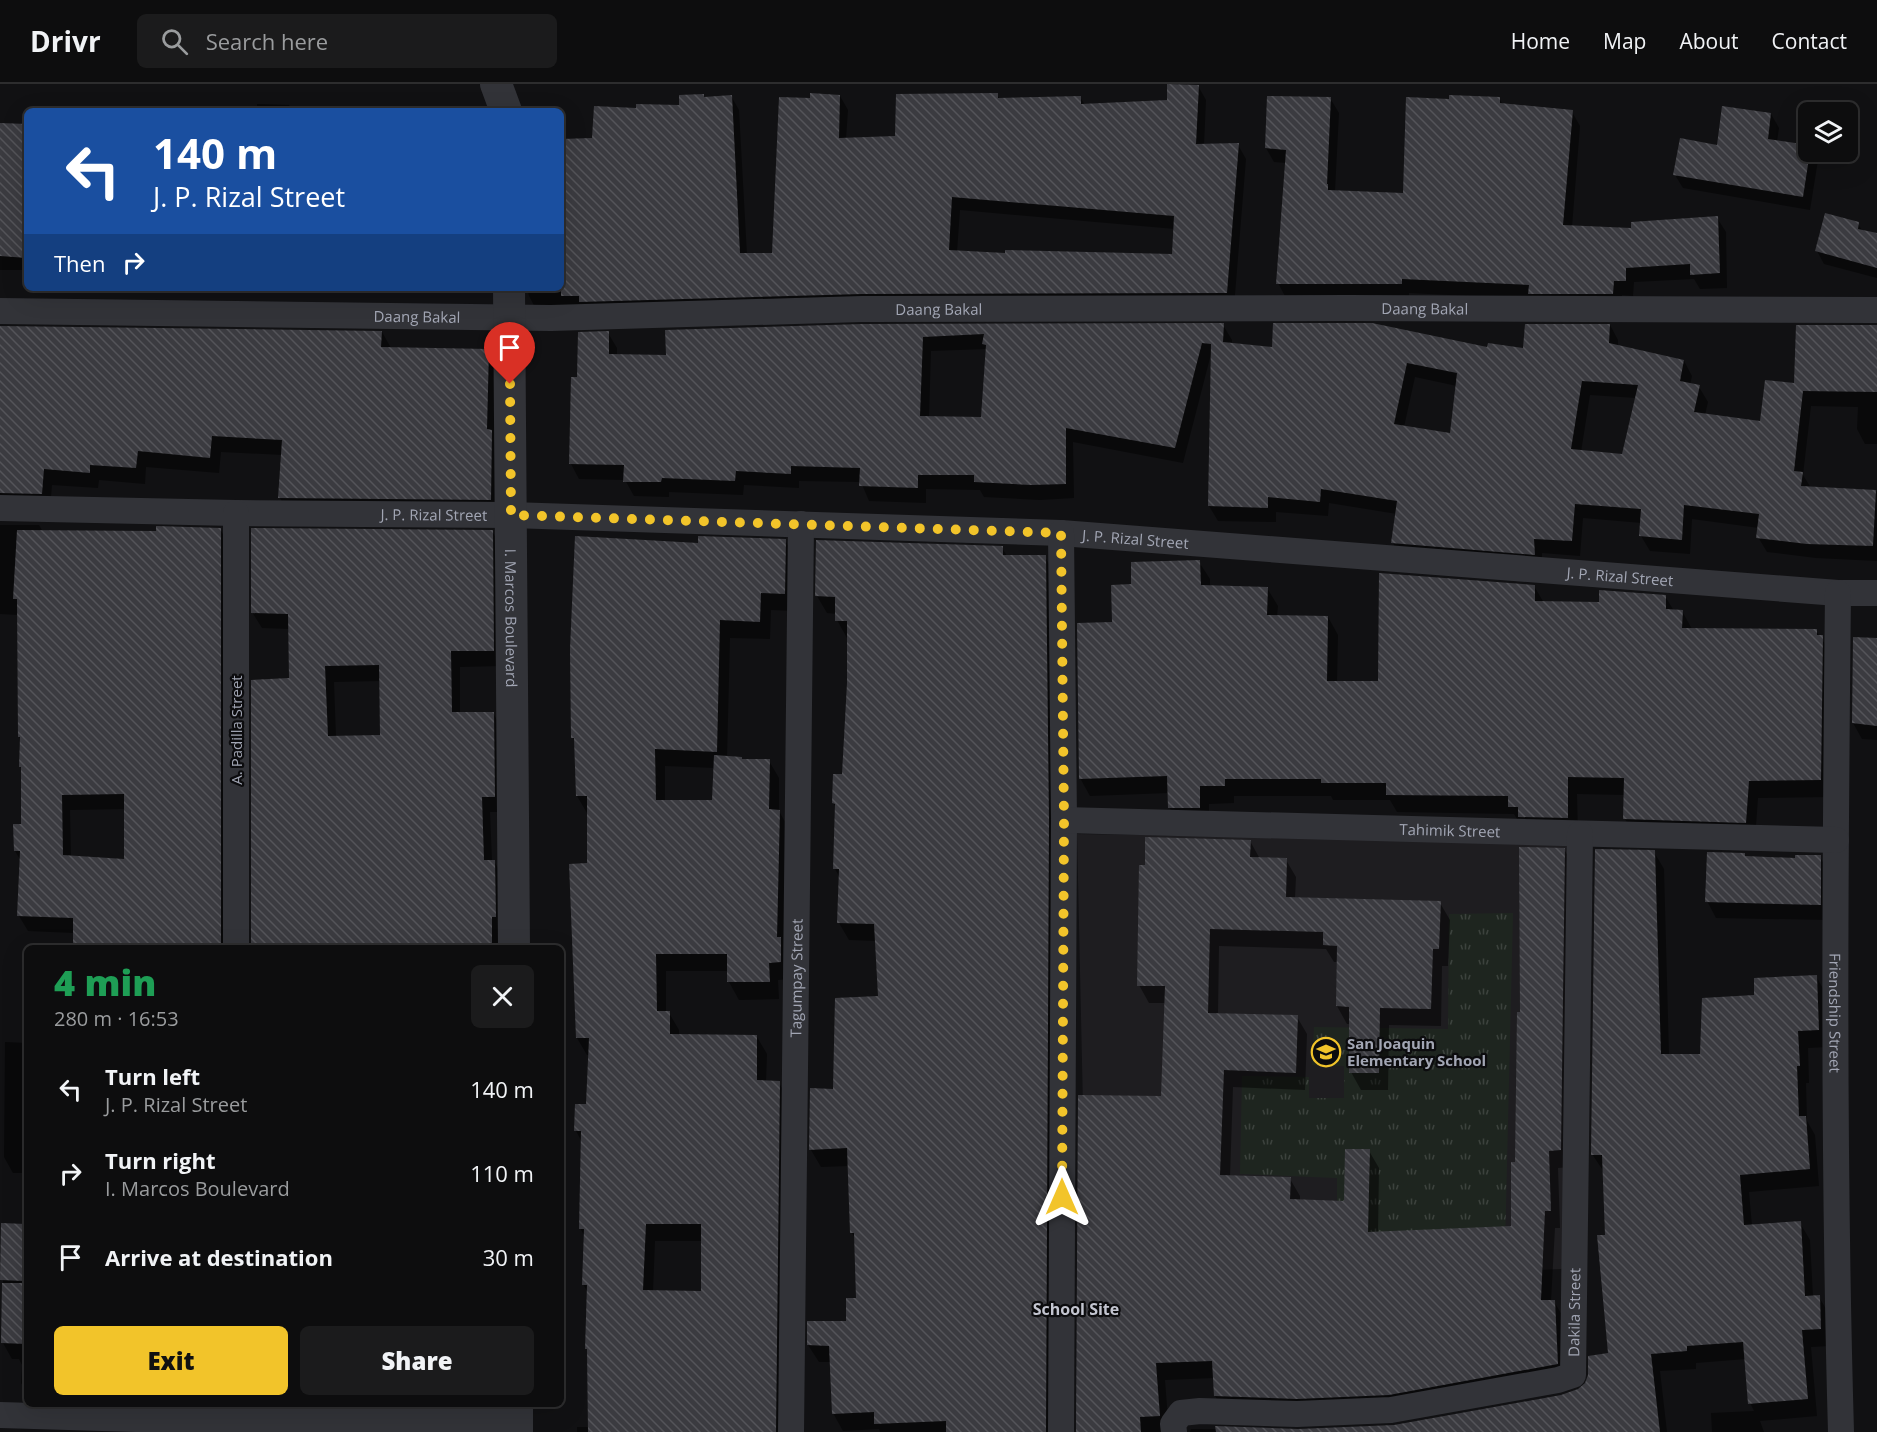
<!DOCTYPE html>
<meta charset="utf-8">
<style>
body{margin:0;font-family:"Open Sans",sans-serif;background:#1b1b1c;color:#f1f3f6;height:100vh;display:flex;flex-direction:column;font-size:22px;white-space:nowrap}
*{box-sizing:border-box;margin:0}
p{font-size:20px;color:#9a9c9e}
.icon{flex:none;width:33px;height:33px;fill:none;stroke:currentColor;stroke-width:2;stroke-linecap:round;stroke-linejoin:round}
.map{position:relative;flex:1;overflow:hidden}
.side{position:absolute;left:24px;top:861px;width:540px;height:462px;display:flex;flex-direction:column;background:#0d0d0e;border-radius:9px;box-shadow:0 6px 24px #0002,0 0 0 2px #2d2d2e}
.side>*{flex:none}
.top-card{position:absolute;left:24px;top:24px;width:540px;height:183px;border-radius:9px;box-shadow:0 6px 24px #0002,0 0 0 2px #2d2d2e;background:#1a4fa0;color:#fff;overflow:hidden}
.tools{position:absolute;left:1798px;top:18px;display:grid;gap:12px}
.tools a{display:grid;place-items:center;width:60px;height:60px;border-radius:9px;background:#0d0d0e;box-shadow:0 6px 24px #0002,0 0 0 2px #2d2d2e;font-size:30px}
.pin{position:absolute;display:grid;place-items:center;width:51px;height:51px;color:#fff;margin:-62px -26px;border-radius:50% 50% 50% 0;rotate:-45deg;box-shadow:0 0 6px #0007}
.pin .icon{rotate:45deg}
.me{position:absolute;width:66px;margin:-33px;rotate:0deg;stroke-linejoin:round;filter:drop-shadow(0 0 4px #0008)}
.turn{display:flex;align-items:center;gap:21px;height:126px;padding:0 30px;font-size:27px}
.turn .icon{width:78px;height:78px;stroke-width:2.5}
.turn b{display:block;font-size:42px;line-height:51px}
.then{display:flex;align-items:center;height:57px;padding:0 30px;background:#0003;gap:12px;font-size:22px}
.round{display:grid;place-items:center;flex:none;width:63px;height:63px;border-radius:9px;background:#1b1b1c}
.headline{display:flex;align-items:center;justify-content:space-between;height:102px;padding:0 30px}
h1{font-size:36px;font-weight:800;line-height:45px;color:#1e9e55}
.button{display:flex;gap:12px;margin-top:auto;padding:12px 30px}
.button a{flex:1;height:69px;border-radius:9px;background:#f2c42a;color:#111;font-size:24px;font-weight:800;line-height:69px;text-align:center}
.button a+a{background:#1b1b1c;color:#f1f3f6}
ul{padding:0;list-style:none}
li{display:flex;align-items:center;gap:18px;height:84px;padding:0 30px}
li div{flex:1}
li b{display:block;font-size:22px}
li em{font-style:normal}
header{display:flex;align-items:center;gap:36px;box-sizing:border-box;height:84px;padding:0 30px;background:#0d0d0e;border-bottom:2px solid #2d2d2e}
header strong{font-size:28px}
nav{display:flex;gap:33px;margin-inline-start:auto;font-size:21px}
.search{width:420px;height:54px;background:#1b1b1c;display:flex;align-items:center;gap:15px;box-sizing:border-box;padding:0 21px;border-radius:9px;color:#9a9c9e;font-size:22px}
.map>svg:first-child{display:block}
.built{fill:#1e1d20}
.grass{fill:url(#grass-tufts)}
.shadow{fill:#0007;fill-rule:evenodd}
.building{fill:url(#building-back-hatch);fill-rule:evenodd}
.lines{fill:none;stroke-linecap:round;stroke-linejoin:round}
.minor{stroke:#323338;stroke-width:26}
.tertiary{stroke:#323338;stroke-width:32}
.route{stroke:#f2c42a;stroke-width:10;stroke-dasharray:0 18}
.labels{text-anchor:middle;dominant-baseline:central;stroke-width:4.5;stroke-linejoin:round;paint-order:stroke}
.street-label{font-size:15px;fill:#a2a6b4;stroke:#0c0c0e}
.poi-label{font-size:15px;font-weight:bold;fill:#a2a6b4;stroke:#0c0c0e;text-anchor:start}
.neighbourhood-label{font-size:16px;font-weight:bold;fill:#c3c5d0;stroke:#0c0c0e}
</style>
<header>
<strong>Drivr</strong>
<div class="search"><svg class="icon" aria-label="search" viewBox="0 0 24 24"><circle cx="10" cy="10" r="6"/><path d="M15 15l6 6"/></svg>Search here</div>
<nav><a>Home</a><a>Map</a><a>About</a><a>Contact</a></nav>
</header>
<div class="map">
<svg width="1877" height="1348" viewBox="0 0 1877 1348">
<defs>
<pattern id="grass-tufts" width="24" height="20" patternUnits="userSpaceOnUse" patternTransform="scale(1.5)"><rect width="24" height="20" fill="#1e251f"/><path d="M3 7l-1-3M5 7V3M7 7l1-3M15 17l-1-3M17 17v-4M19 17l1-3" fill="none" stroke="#3c423d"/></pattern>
<pattern id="building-back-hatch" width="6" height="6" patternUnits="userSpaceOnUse" patternTransform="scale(1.5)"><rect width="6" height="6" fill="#3b3b40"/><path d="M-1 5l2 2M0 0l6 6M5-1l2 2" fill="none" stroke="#545459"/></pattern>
</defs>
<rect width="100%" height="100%" fill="#111113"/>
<path class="built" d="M1077 750 1569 757 1572 1180 1561 1185 1087 1206Z"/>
<path class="grass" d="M1513 829 1505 1164 1337 1168V1094L1240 1090 1242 992 1309 993V1014H1344V982L1312 981 1314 943 1448 945 1449 830Z"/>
<path class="shadow" d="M1198 2 1206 16 1204 61H1238L1246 75 1234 223 537 227 529 212 527 204H561V56L594 55 638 26 681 23 705 14 731 12 739 26 747 171H773L811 16 840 12 848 26 846 55 897 54 997 11 1000 15 1080 13 1085 21 1168 18ZM960 126 1175 145 1174 171 1007 170 957 168Z
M1330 14 1339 29 1335 107 1404 110 1450 17 1499 14 1503 21 1572 28 1580 42 1572 143 1632 145 1717 134 1726 148 1727 204 1700 205 1694 195 1634 198 1633 212 1622 211 1621 224 1533 215 1409 209V214H1286L1278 199 1286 79 1274 78 1266 64Z
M257 20 289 21 293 27H257Z
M396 22H429L432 27H353V25L396 27Z
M72 24 121 27H27V186H0V40L25 41V25Z
M1771 30 1779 44 1777 57 1809 62V68H1813L1818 76 1810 126 1683 104 1675 91Z
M1858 140 1863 148 1877 151V194L1824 180 1817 167Z
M1223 241 1232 256V260L1273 264 1524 266 1610 241 1618 256V262L1684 277 1692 292 1690 301 1699 303 1708 318 1705 331 1761 338 1795 301 1877 243V360H1865L1857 345 1858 323 1811 322 1803 391 1811 404 1877 407V477L1816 474 1767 468 1758 453 1759 444 1692 435 1690 470 1650 467 1641 452 1642 439 1583 434 1580 472 1542 469V485L1401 474 1393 459 1397 430 1329 419 1328 432 1276 428V438L1218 437 1209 422 1211 270 1183 379 1073 358 1074 414 1040 416 984 413 980 406 926 405V419L869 417 861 398 799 397V404L744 401 743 411 669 408V413L634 412 625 396 579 395 571 380 578 294 608 249 617 264V272L668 273 666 247ZM987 265 982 334 929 333 931 267ZM1415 293 1457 302 1451 351 1404 343ZM1590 311 1636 314 1623 371 1581 368Z
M0 244 382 248 391 264 489 267 498 283 499 431 289 430 280 414 283 371 221 368 219 389 146 383 145 400 99 396 98 404 52 401 50 425 0 428Z
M0 441H39L43 448H157L220 445 229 461V864H74V849L28 847 19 832 21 777 15 767 23 741V687L20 683 21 656 19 653 18 531 0 530ZM125 725V776L71 773 70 726Z
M492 447 501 463 502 582 460 583V629H493L502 645 503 728H490L492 777H494L503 793 500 864H252L291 595 290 545 262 544 252 528ZM381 597V653H336L334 598Z
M785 456 795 474 794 527 771 526 770 555 730 554 727 674 769 677 779 694V727L789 745 790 895 778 896 779 915 739 916 729 898V887H666V929H669L679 946V951L757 953 767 970 766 998 779 999 789 1016 786 1348H577V1343H589V1268L586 1264 588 1209 583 1200 585 1153 580 1144 582 1058 576 1047 587 1021 589 971H587L577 954 576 898 574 893 573 840 589 781 587 729 577 712 576 659 573 653 699 460ZM665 682 715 684 713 717 665 718ZM655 1157H702L703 1209 653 1208Z
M1002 464 1007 472 1045 473 1055 490V1348H880L879 1345 843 1347 833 1329 832 1278H819L808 1261 848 1238 858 1215 856 1156 852 1149 849 1082 821 1083 811 1066 834 1006 879 913 876 857 849 856 839 839 840 794 835 785 837 725 833 719 843 691 848 599 847 554 837 536V530L827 529 817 512Z
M1199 478 1210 495V503L1267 504 1278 522 1277 532 1328 533 1338 551 1337 598H1380L1534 502 1544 519H1601L1665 512 1674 527H1682L1692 545 1816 547 1832 570 1831 713 1758 714 1755 756 1635 753 1625 735V711L1577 710 1578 751 1520 740 1514 730 1397 728 1390 716H1333L1331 712H1234V719L1209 720V742L1180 741 1169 723V709L1090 712 1080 694 1114 539 1133 502Z
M1877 555V656L1862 655 1853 639Z
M1250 757 1260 775 1286 776 1296 793 1295 814 1440 819 1450 836 1448 882H1442L1441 942 1389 941 1388 1006H1361L1351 988 1350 940H1347L1337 922 1338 878H1334L1326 865 1219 862 1218 930 1297 933 1307 950 1305 1006 1233 1003 1230 1093 1290 1095 1300 1112V1117L1345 1118 1369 1067 1379 1084 1378 1149 1512 1143 1517 1080 1521 929 1564 765 1574 783 1570 1083 1558 1084 1560 1144H1555L1551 1217H1554L1564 1235 1567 1297 1226 1330 1215 1312 1214 1294 1165 1296 1169 1348H1077L1163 1013 1166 919H1149L1139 901Z
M1654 768 1664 785 1669 971H1702L1756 913 1816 892 1826 910 1828 963 1808 964 1809 999H1806L1807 1037 1815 1051 1819 1102 1749 1108 1752 1142 1800 1139 1810 1156 1813 1213H1819L1829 1230 1830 1262 1811 1263 1817 1332 1760 1337 1764 1348H1712L1711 1329 1754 1327 1750 1319 1746 1275 1696 1279V1285L1660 1287 1667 1348H1190L1191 1345 1298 1346 1392 1342 1561 1312 1578 1307 1610 1271 1604 1088 1592 1070Z
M1744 770 1746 774 1797 775 1820 773 1829 789V836L1716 834 1707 817Z
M5 958 27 959V1309L21 1299 22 1281 19 1275H12L3 1259V1141H22L26 1089H13L4 1073Z"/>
<path class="building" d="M1167 0 1199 1 1196 60 1239 59 1227 209 862 210 579 218V212H561V55L592 54 594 22 636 24V20L679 21V11L704 10V13L732 11 740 169H772L779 13 810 14V9L840 11 839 54 895 52 896 10 998 9V14L1081 12V20L1167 16ZM952 113 1174 132 1172 170 1005 166V169L949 166Z
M1449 11 1500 13V19L1573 26 1563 141 1631 144V138L1718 132 1720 189 1690 191V180L1626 184V197H1614L1613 210H1528L1529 201 1402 195V200H1276L1286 66 1265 64 1267 12 1331 13 1327 100H1328V106L1403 109 1406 13 1449 15Z
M1722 22 1771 29 1768 55 1809 61V74L1803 113 1673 91 1680 54 1717 61Z
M0 39 27 40V174L0 172Z
M1825 129 1859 138 1858 145 1877 149V184L1815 167Z
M1224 239 1223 258 1272 263 1273 239H1372L1487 263 1488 259 1523 264 1525 240H1610L1609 259 1684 276 1680 297 1700 301 1694 328 1760 337 1765 296 1794 299 1796 241H1877V308L1803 307 1794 387 1803 388 1801 402 1876 406 1873 462 1807 460 1756 454 1759 430 1684 421 1682 456 1639 452 1641 425 1575 420 1572 457 1534 455 1535 471 1391 459 1397 417 1321 405 1320 418 1268 413V424L1208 422 1211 260 1202 259 1175 364 1066 344V400L1031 401 974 398V391H918V404L859 402 860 384 791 382V390L736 387 735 397 662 394 661 398H623L624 381 569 380 571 293H577L578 248 609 247V270L666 271 665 246 862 240ZM984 250 982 260 986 261 981 333 920 332 923 253ZM1407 279 1457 289 1450 349 1394 340ZM1582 297 1638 301 1622 370 1571 365Z
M0 242 382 247 381 263 489 265 487 345 492 346 491 416 278 414 282 356 212 352 210 374 138 367 136 384 90 381V389L44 385 42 410 0 409Z
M156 442 221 444V864H73V834L17 832 20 767H14L13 740H21V683H19L20 653H18L17 515H13L17 446 156 447ZM124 710V775L63 771 62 711Z
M251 444 493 446 494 567H451L452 628H494L495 713H482L484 776H495L496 833H492V864H251V596L289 594 288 530 251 529ZM379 581 380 651 328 652 325 582Z
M575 452 698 459V452L786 455 785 510 761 509 760 538 720 536 717 668 655 665 656 716H712L714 671 742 673V675H770L769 725 780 726 777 853H781V878L769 879 770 898H727V870H656L657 927H670V950L757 951V996L780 997 776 1348H588L587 1265H585L587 1201H582L584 1145H579L581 1047H574L575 1020H586L589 954H576L569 780 587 779V712H576L574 654H571L570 565ZM646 1140H701V1207L643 1206Z
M816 456 1003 462V471H1046L1049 736 1046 1348H946V1337L874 1340V1328L832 1330 829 1262 807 1261V1237H846V1214H856L854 1149H850L847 1064 809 1066 810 1004 833 1005 835 914 878 912 874 840 837 839 839 785H833L835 720 832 719 833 690H842L847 599V537H835V513L815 512Z
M1200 476 1201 501 1268 503 1267 531 1328 532 1327 597H1378L1379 489 1535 501V517L1599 518V506L1666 511V525L1683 526 1682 544 1817 545V551H1823L1821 696 1749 697 1746 739 1623 735 1624 694 1568 693V734L1518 733V723H1508V712L1386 711V699H1321V695H1225V702H1200V724H1168L1167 692 1079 695 1077 539 1112 538 1111 501 1131 500V478Z
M1853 553 1877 554V642L1852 639Z
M1145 753 1251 756 1250 773 1287 774 1286 813 1441 817 1439 865H1433L1431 925 1380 924 1379 989H1349V923L1336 922 1337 862 1323 861V848L1210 845 1208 929 1298 931 1296 989 1224 986 1220 1091 1291 1093 1290 1115 1344 1117 1345 1065H1370L1368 1148 1511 1142V1078H1515L1517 928H1520L1519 763 1565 764 1561 1066 1549 1067 1551 1127H1545L1541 1216H1555L1558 1280 1389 1311 1297 1315 1214 1312 1212 1277 1156 1279 1160 1332 1140 1333 1141 1348H1076L1078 1011 1161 1012 1165 902H1137L1139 781H1145Z
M1595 765 1655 766 1661 970H1700L1702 914 1754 911V894L1817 891 1819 946 1798 947 1800 982H1797L1799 1032H1806L1810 1085 1740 1091 1744 1141 1801 1137 1805 1212 1820 1211 1821 1245 1802 1246 1808 1315 1748 1320 1743 1258 1687 1262V1267L1651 1270 1660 1348H1216L1215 1342 1298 1345 1394 1341 1561 1311 1578 1305 1585 1299 1588 1291V1272L1608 1269 1597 1151H1605L1602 1071H1591Z
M1707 768 1745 769V772L1795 774V771H1821V821L1705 818Z
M1 1139 26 1140 25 1197 0 1196Z
M2 1199H27V1260L1 1259Z"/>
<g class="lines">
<g class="minor">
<path id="s1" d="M0 227 551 234 862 225 1348 224 1877 226"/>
<path id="s2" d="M0 424 236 429 511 431 1061 449 1838 509H1877"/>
<path d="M236 429V864"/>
<path d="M1061 449 1064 736 1061 1348"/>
<path id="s3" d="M1838 509C1835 788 1833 1068 1841 1348"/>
<path id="s4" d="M1064 736 1836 756"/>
<path d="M0 1331 237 1338 517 1337"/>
<path id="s5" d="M791 1348 801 440"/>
<path id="s6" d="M1174 1348 1173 1340 1181 1329 1200 1327 1297 1330 1391 1326 1558 1296 1573 1291 1580 750"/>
</g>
<g class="tertiary">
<path d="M496 0 506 27"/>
<path id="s7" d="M509 204 514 864"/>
<path d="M517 1348V1320"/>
</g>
</g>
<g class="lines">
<path class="route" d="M510 300 511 431 1061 449 1064 736 1062 1113"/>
</g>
<defs>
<g id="school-ring" transform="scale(1.5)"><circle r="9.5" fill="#0c0c0e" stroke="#f2c42a" stroke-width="1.5"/><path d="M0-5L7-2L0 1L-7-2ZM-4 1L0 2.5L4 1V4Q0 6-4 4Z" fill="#f2c42a"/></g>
</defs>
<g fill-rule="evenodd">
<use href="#school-ring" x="1326" y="968"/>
</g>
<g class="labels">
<g class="street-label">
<text stroke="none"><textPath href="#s1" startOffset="1425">Daang Bakal</textPath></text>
<text stroke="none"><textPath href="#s1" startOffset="939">Daang Bakal</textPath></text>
<text stroke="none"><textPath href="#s1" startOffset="417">Daang Bakal</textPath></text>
<text stroke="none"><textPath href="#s2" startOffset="434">J. P. Rizal Street</textPath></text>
<text stroke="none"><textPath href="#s2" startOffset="1136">J. P. Rizal Street</textPath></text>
<text stroke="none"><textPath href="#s2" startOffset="1622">J. P. Rizal Street</textPath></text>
<text stroke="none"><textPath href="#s7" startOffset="330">I. Marcos Boulevard</textPath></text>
<text transform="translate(236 646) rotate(-90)">A. Padilla Street</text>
<text stroke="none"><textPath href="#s4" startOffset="386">Tahimik Street</textPath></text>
<text stroke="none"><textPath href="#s5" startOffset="454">Tagumpay Street</textPath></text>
<text stroke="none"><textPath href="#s3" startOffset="420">Friendship Street</textPath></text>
<text stroke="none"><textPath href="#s6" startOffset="480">Dakila Street</textPath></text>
</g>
<g class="poi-label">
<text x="1347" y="959">San Joaquin<tspan x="1347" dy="17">Elementary School</tspan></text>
</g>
<g class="neighbourhood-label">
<text x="1076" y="1225">School Site</text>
</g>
</g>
</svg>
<div class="tools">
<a><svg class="icon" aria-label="layers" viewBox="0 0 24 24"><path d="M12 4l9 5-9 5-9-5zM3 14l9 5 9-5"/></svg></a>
</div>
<div class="pin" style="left:510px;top:300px;background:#d93025"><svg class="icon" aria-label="arrive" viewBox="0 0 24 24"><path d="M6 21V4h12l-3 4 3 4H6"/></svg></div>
<svg class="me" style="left:1062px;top:1113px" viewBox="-20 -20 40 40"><path d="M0-17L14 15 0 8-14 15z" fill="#f2c42a" stroke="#fff" stroke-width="4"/></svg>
<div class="top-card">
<div class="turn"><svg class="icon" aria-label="left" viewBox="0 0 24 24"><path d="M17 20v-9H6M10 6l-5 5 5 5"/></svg><div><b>140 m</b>J. P. Rizal Street</div></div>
<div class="then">Then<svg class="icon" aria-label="right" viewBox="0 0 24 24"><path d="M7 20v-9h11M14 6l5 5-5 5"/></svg></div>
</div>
<section class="side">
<div class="headline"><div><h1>4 min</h1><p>280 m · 16:53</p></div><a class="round"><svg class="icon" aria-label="close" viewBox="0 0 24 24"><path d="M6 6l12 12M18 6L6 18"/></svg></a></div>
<ul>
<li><svg class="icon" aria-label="left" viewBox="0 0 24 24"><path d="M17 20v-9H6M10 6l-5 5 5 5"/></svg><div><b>Turn left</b><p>J. P. Rizal Street</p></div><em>140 m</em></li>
<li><svg class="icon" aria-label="right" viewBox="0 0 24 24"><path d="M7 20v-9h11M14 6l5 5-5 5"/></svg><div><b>Turn right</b><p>I. Marcos Boulevard</p></div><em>110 m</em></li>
<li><svg class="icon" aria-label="arrive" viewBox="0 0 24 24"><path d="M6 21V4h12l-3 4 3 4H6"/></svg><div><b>Arrive at destination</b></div><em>30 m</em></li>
</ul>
<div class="button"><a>Exit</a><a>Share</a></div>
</section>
</div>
